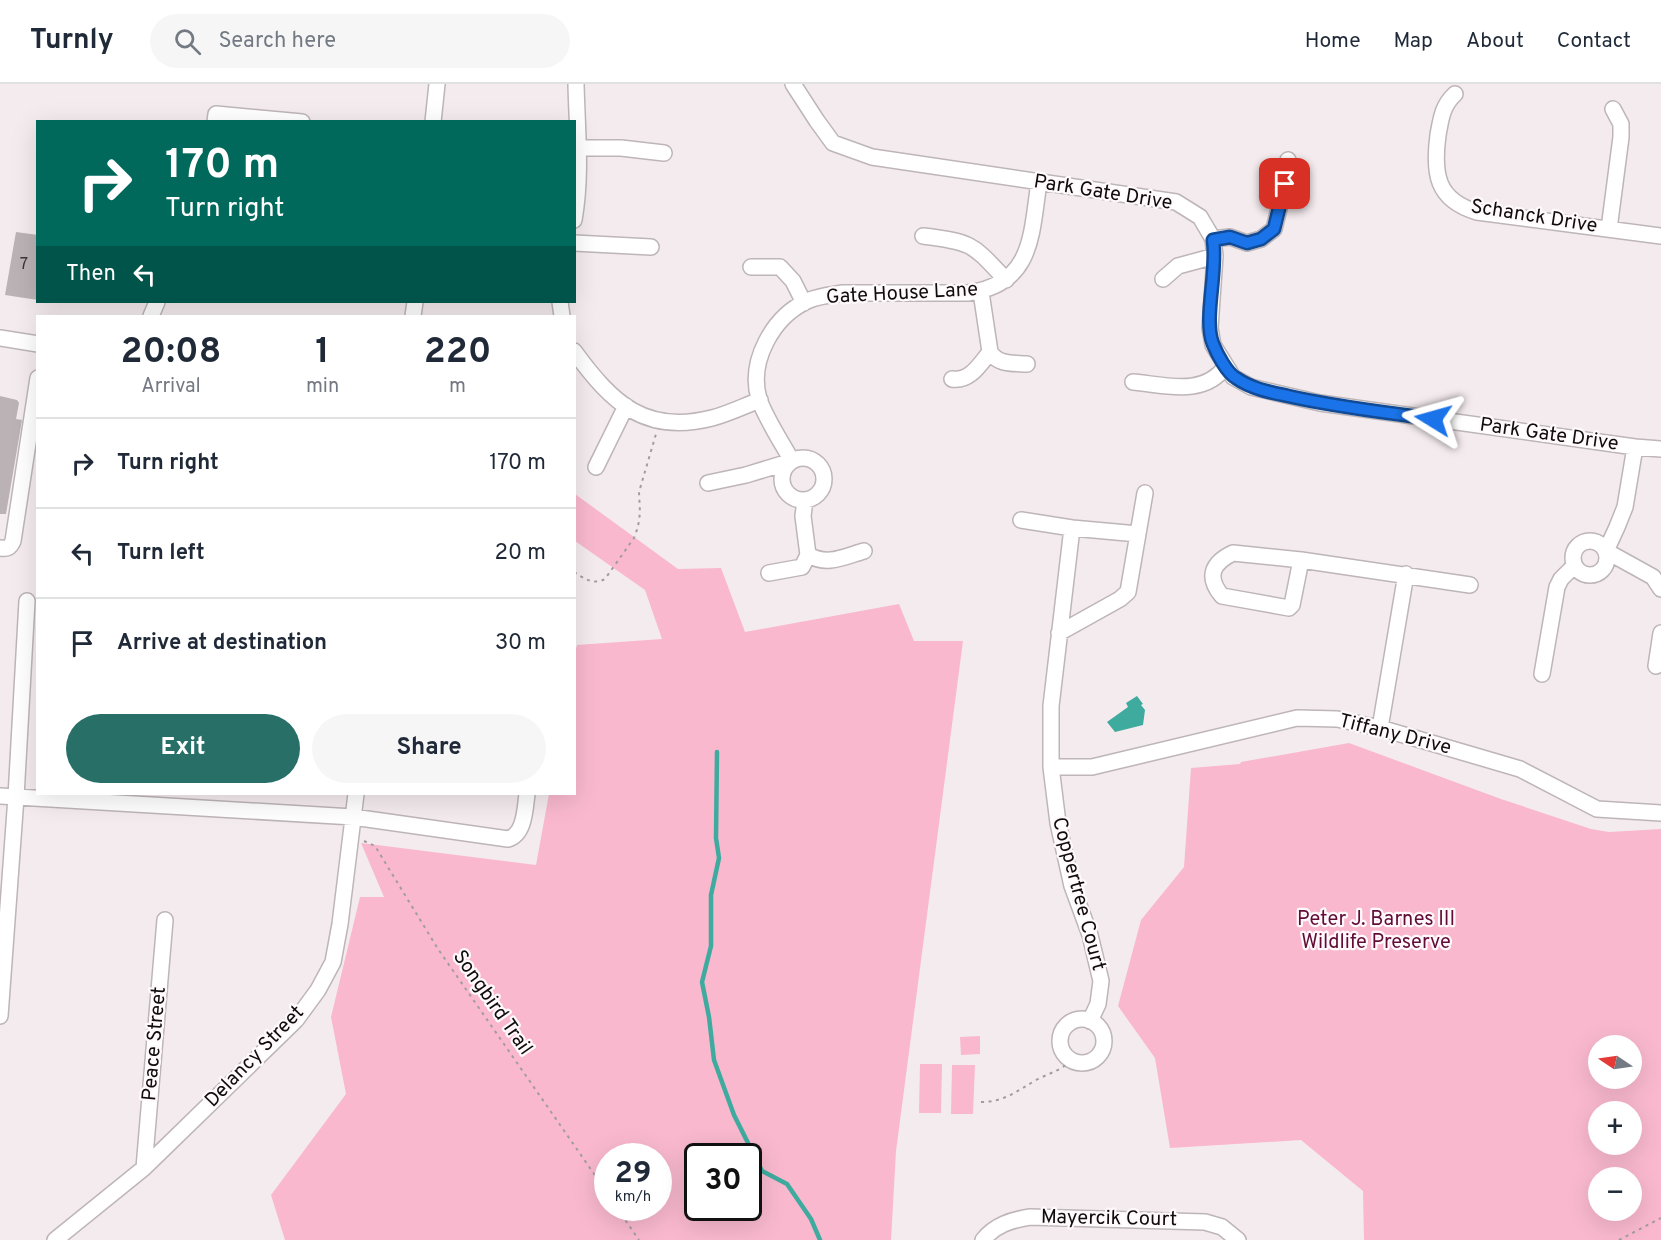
<!DOCTYPE html>
<meta charset="utf-8">
<style>
body{margin:0;font-family:Overpass,sans-serif;background:#f6f6f7;color:#1f2937;height:100vh;display:flex;flex-direction:column;font-size:22px;white-space:nowrap}
*{box-sizing:border-box;margin:0}
p{font-size:20px;color:#747a83}
.icon{flex:none;width:33px;height:33px;fill:none;stroke:currentColor;stroke-width:2;stroke-linecap:round;stroke-linejoin:round}
.map{position:relative;flex:1;overflow:hidden}
.details{position:absolute;left:36px;top:231px;width:540px;height:480px;display:flex;flex-direction:column;background:#fff;border-radius:0px;box-shadow:0 6px 24px #0002}
.details>*{flex:none}
.guide{position:absolute;left:36px;top:36px;width:540px;height:183px;border-radius:0px;box-shadow:0 6px 24px #0002;background:#00695c;color:#fff;overflow:hidden}
.needle{width:39px;rotate:283deg}
.controls{position:absolute;left:1588px;top:951px;display:grid;gap:12px}
.controls a{display:grid;place-items:center;width:54px;height:54px;border-radius:50%;background:#fff;box-shadow:0 6px 24px #0002;font-size:30px}
.speed{position:absolute;left:594px;top:1059px;display:flex;gap:12px;font-size:30px;font-weight:700;text-align:center}
.speed>*{display:grid;place-content:center;width:78px;height:78px;border-radius:50%;background:#fff;box-shadow:0 6px 24px #0002;line-height:1}
.speed small{font-size:15px;font-weight:400}
.speed .limit{border:3px solid #111;border-radius:9px;background:#fff;color:#111}
.pin{position:absolute;display:grid;place-items:center;width:51px;height:51px;color:#fff;margin:-26px;border-radius:12px;box-shadow:0 3px 9px #0006}
.me{position:absolute;width:66px;margin:-33px;rotate:278deg;stroke-linejoin:round;filter:drop-shadow(0 0 4px #0008)}
.turn{display:flex;align-items:center;gap:21px;height:126px;padding:0 30px;font-size:27px}
.turn .icon{width:78px;height:78px;stroke-width:2.5}
.turn b{display:block;font-size:42px;line-height:51px}
.then{display:flex;align-items:center;height:57px;padding:0 30px;background:#0003;gap:12px;font-size:22px}
.eta{display:flex;justify-content:space-evenly;align-items:center;height:102px;text-align:center}
.eta b{font-size:36px;font-weight:700;line-height:42px}
.action{display:flex;gap:12px;margin-top:auto;padding:12px 30px}
.action a{flex:1;height:69px;border-radius:36px;background:#276f67;color:#fff;font-size:24px;font-weight:700;line-height:69px;text-align:center}
.action a+a{background:#f6f6f7;color:#1f2937}
ul{padding:0;list-style:none}
li{display:flex;align-items:center;gap:18px;height:90px;padding:0 30px;border-top:2px solid #e0e1e3}
li div{flex:1}
li b{display:block;font-size:22px}
li em{font-style:normal}
header{display:flex;align-items:center;gap:36px;box-sizing:border-box;height:84px;padding:0 30px;background:#fff;border-bottom:2px solid #e0e1e3}
header strong{font-size:28px}
nav{display:flex;gap:33px;margin-inline-start:auto;font-size:21px}
.search{width:420px;height:54px;background:#f6f6f7;display:flex;align-items:center;gap:15px;box-sizing:border-box;padding:0 21px;border-radius:33px;color:#747a83;font-size:22px}
.map>svg:first-child{display:block}
.green{fill:#f9b8ce;fill-rule:evenodd}
.water{fill:#3fab9f}
.lines{fill:none;stroke-linecap:round;stroke-linejoin:round}
.stream{stroke:#3fab9f;stroke-width:4.5}
.building{fill:#bbb2b5}
.minor-casing{stroke:#beb5b7;stroke-width:18}
.path{stroke:#a39c9f;stroke-width:2;stroke-dasharray:3 4.5;stroke-linecap:butt}
.minor{stroke:#fff;stroke-width:15}
.route-casing{stroke:#114b97;stroke-width:15}
.route{stroke:#1a73e8;stroke-width:10}
.labels{text-anchor:middle;dominant-baseline:central;stroke-width:4.5;stroke-linejoin:round;paint-order:stroke}
.number-label{font-size:16px;fill:#3a3637}
.street-label{font-size:20px;fill:#0f0c0d;stroke:#fff9fb}
.park-label{font-size:20px;fill:#610b37;stroke:#fff9fb}
</style>
<header>
<strong>Turnly</strong>
<div class="search"><svg class="icon" aria-label="search" viewBox="0 0 24 24"><circle cx="10" cy="10" r="6"/><path d="M15 15l6 6"/></svg>Search here</div>
<nav><a>Home</a><a>Map</a><a>About</a><a>Contact</a></nav>
</header>
<div class="map">
<svg width="1661" height="1156" viewBox="0 0 1661 1156">
<rect width="100%" height="100%" fill="#f4ebee"/>
<path class="green" d="M575 410 678 485 721 484 745 548 899 520 914 557H963L896 1067 891 1156H285L271 1111 346 1010 331 933 360 813H384L361 759 536 781 549 710H574V573L577 561 662 555 645 506 575 457ZM658 1072V1124H608V1072ZM748 1072V1124H698V1072Z
M1349 659 1501 715 1591 745 1609 748 1661 745V1156H1364L1363 1107 1301 1056 1170 1064 1155 974 1118 922 1141 836 1184 783 1191 684 1240 680 1241 678ZM1599 962H1632V994H1599ZM1599 1028H1632V1060H1599ZM1599 1094H1632V1126H1599Z
M980 952V970L961 971 960 953Z
M920 980H942L941 1029H919Z
M952 981H975L973 1030H951Z"/>
<path class="water" d="M1137 612 1143 620 1141 621 1145 626 1143 641 1115 648 1107 638 1128 623 1126 619Z"/>
<g class="lines">
<path class="stream" d="M717 668 716 754 719 774 711 811V862L702 898 709 933 714 976 734 1031 762 1087 787 1100 811 1135 820 1156"/>
</g>
<path class="building" d="M16 148 38 151V216L5 211Z
M0 312 17 316 19 319 16 335 22 336 6 430H0Z"/>
<g class="lines">
<g class="minor-casing">
<path id="minor" d="M793 0 817 37 833 59 872 73 1176 118 1200 133 1213 155 1215 172 1210 244 1213 261 1233 293 1251 303 1320 319 1635 363 1661 365
M1455 10C1442 22 1441 35 1438 51 1433 89 1436 116 1477 128L1661 152
M215 38 216 30 302 38
M433 38 437 0
M579 64H621L664 69
M574 136C582 91 577 45 576 0
M1609 145 1621 53V40L1613 25
M923 152C974 158 973 161 1006 196
M1213 155 1230 153 1247 159 1261 155 1274 145 1285 100 1288 76
M574 159 651 163
M751 183H780L793 197 804 219
M1163 195 1178 182 1215 172
M981 208 990 268C998 281 1013 279 1027 280
M560 218 562 232
M151 232 157 218
M413 232 415 218
M0 254 38 260
M574 267C612 319 645 351 712 334 728 330 744 322 760 316
M952 295C970 298 980 280 990 268
M1133 298C1166 301 1204 313 1226 282
M1635 363 1625 423 1617 443 1606 467 1653 493 1661 505
M782 395a21 21 0 1 1 42 0a21 21 0 1 1-42 0Z
M596 383 626 322
M708 399 746 391 792 377C782 359 765 333 759 315 748 277 773 233 807 217 818 212 831 211 843 209H968C1033 200 1031 152 1039 98
M1021 436 1072 444 1138 450
M1072 444 1051 622V683L1058 739 1072 802 1090 851 1101 897 1098 920 1090 937
M1573 474a17 17 0 1 1 34 0a17 17 0 1 1-34 0Z
M0 464C7 465 10 464 13 457L38 294
M1233 469 1301 476 1292 521 1289 524 1222 512C1206 493 1212 479 1233 469Z
M808 471C828 482 843 473 864 467
M1301 476 1470 501
M769 489 802 483 808 471 803 432 805 416
M1059 549 1120 515 1128 508 1145 409
M1656 582 1661 549
M1542 590 1557 503 1561 495 1574 482
M1380 644 1406 490
M1051 683H1092L1297 634 1337 635 1380 644 1520 685 1597 725 1661 729
M0 712 353 733 508 755C525 750 525 724 527 710
M0 932 16 713 27 517
M1060 957a22 22 0 1 1 44 0a22 22 0 1 1-44 0Z
M144 1084 165 836
M55 1156 144 1084 296 936 318 906 333 878 340 840 356 710
M983 1156C995 1141 1011 1136 1030 1133L1205 1138 1222 1143 1238 1156"/>
</g>
<path class="path" d="M574 488C585 495 593 501 605 495L634 454 638 443 640 429 639 408 656 350
M364 757 375 762 438 865 608 1110
M981 1018C1005 1018 1018 1006 1038 995 1050 989 1062 986 1071 976
M617 1124 639 1156
M1619 1156 1661 1134"/>
<use href="#minor" class="minor"/>
</g>
<g class="lines">
<g class="route-casing">
<path id="route" d="M1285 100 1274 145 1261 155 1247 159 1230 153 1213 156C1218 187 1203 235 1213 260 1217 270 1227 289 1236 294 1252 305 1269 308 1288 312 1335 323 1384 328 1433 335"/>
</g>
<use href="#route" class="route"/>
</g>
<g class="labels">
<g class="number-label">
<text x="24" y="181">7</text>
</g>
<g class="street-label">
<text transform="translate(1103 109) rotate(9)">Park Gate Drive</text>
<text transform="translate(1534 133) rotate(9)">Schanck Drive</text>
<text transform="translate(902 210) rotate(-3)">Gate House Lane</text>
<text transform="translate(1549 351) rotate(8)">Park Gate Drive</text>
<text transform="translate(1395 651) rotate(14)">Tiffany Drive</text>
<text transform="translate(1078 810) rotate(75)">Coppertree Court</text>
<text transform="translate(492 919) rotate(55)">Songbird Trail</text>
<text transform="translate(155 960) rotate(-85)">Peace Street</text>
<text transform="translate(255 973) rotate(-46)">Delancy Street</text>
<text transform="translate(1109 1135) rotate(1)">Mayercik Court</text>
</g>
<g class="park-label">
<text x="1376" y="836">Peter J. Barnes III<tspan x="1376" dy="23">Wildlife Preserve</tspan></text>
</g>
</g>
</svg>
<div class="controls">
<a><svg class="needle" viewBox="-14 -14 28 28"><path d="M0-13l5 13h-10z" fill="#e53935"/><path d="M0 13l5-13h-10z" fill="#747a83"/></svg></a>
<a>+</a>
<a>−</a>
</div>
<div class="speed"><div>29<small>km/h</small></div><div class="limit">30</div></div>
<div class="pin" style="left:1285px;top:100px;background:#d93025"><svg class="icon" aria-label="arrive" viewBox="0 0 24 24"><path d="M6 21V4h12l-3 4 3 4H6"/></svg></div>
<svg class="me" style="left:1433px;top:335px" viewBox="-20 -20 40 40"><path d="M0-17L14 15 0 8-14 15z" fill="#1a73e8" stroke="#fff" stroke-width="4"/></svg>
<div class="guide">
<div class="turn"><svg class="icon" aria-label="right" viewBox="0 0 24 24"><path d="M7 20v-9h11M14 6l5 5-5 5"/></svg><div><b>170 m</b>Turn right</div></div>
<div class="then">Then<svg class="icon" aria-label="left" viewBox="0 0 24 24"><path d="M17 20v-9H6M10 6l-5 5 5 5"/></svg></div>
</div>
<section class="details">
<div class="eta">
<div><b>20:08</b><p>Arrival</p></div>
<div><b>1</b><p>min</p></div>
<div><b>220</b><p>m</p></div>
</div>
<ul>
<li><svg class="icon" aria-label="right" viewBox="0 0 24 24"><path d="M7 20v-9h11M14 6l5 5-5 5"/></svg><div><b>Turn right</b></div><em>170 m</em></li>
<li><svg class="icon" aria-label="left" viewBox="0 0 24 24"><path d="M17 20v-9H6M10 6l-5 5 5 5"/></svg><div><b>Turn left</b></div><em>20 m</em></li>
<li><svg class="icon" aria-label="arrive" viewBox="0 0 24 24"><path d="M6 21V4h12l-3 4 3 4H6"/></svg><div><b>Arrive at destination</b></div><em>30 m</em></li>
</ul>
<div class="action"><a>Exit</a><a>Share</a></div>
</section>
</div>
